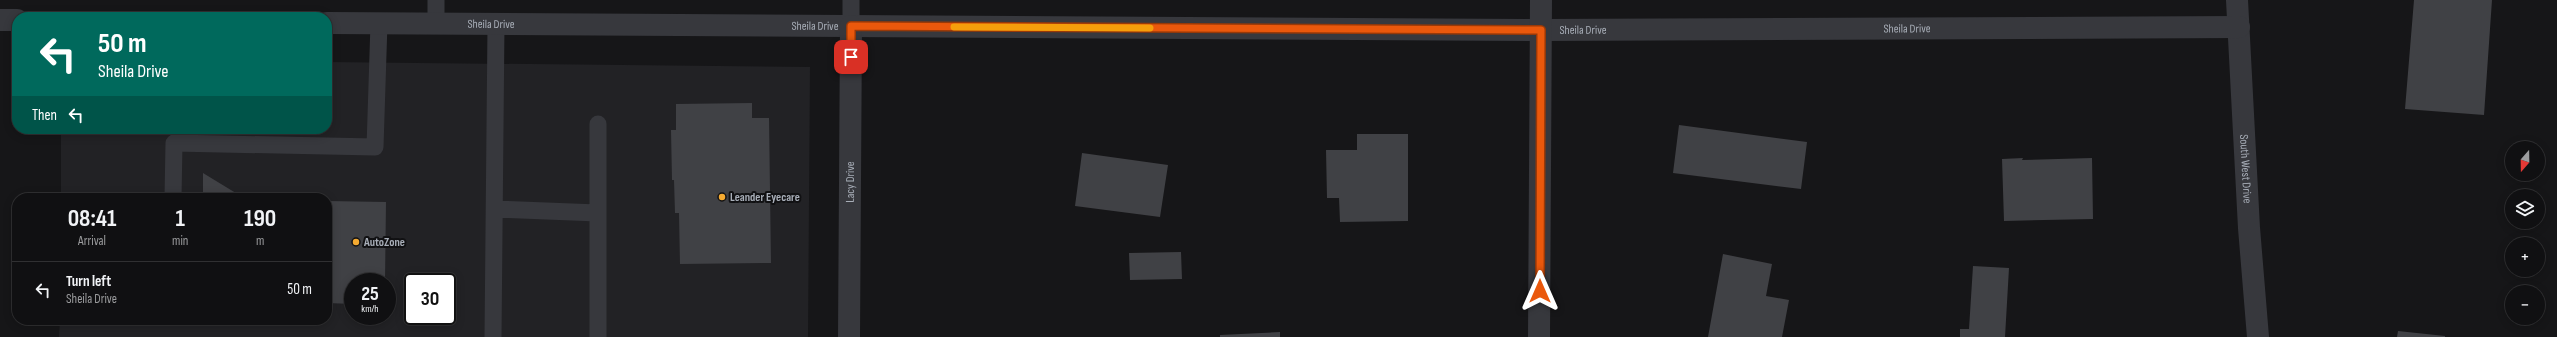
<!DOCTYPE html>
<meta charset="utf-8">
<style>
body{margin:0;font-family:"Sofia Sans Condensed",sans-serif;background:#1e1e20;color:#f1f3f6;height:100vh;display:flex;flex-direction:column;font-size:15px;white-space:nowrap}
*{box-sizing:border-box;margin:0}
p{font-size:13px;color:#9c9d9f}
.icon{flex:none;width:22px;height:22px;fill:none;stroke:currentColor;stroke-width:2;stroke-linecap:round;stroke-linejoin:round}
.map{position:relative;flex:1;overflow:hidden}
.side{position:absolute;left:12px;top:193px;width:320px;height:132px;display:flex;flex-direction:column;background:#101012;border-radius:16px;box-shadow:0 2px 10px #0003,0 0 0 1px #303032}
.side>*{flex:none}
.guide{position:absolute;left:12px;top:12px;width:320px;height:122px;border-radius:16px;box-shadow:0 2px 10px #0003,0 0 0 1px #303032;background:#00695c;color:#fff;overflow:hidden}
.needle{width:26px;rotate:200deg}
.fabs{position:absolute;left:2505px;top:141px;display:grid;gap:8px}
.fabs a{display:grid;place-items:center;width:40px;height:40px;border-radius:50%;background:#101012;box-shadow:0 2px 10px #0003,0 0 0 1px #303032;font-size:20px}
.speed{position:absolute;left:344px;top:273px;display:flex;gap:8px;font-size:20px;font-weight:700;text-align:center}
.speed>*{display:grid;place-content:center;width:52px;height:52px;border-radius:50%;background:#101012;box-shadow:0 2px 10px #0003,0 0 0 1px #303032;line-height:1}
.speed small{font-size:10px;font-weight:400}
.speed .limit{border:2px solid #111;border-radius:6px;background:#fff;color:#111}
.pin{position:absolute;display:grid;place-items:center;width:34px;height:34px;color:#fff;margin:-17px;border-radius:8px;box-shadow:0 2px 6px #0006}
.me{position:absolute;width:44px;margin:-22px;rotate:0deg;stroke-linejoin:round;filter:drop-shadow(0 0 3px #0008)}
.turn{display:flex;align-items:center;gap:14px;height:84px;padding:0 20px;font-size:18px}
.turn .icon{width:52px;height:52px;stroke-width:2.5}
.turn b{display:block;font-size:28px;line-height:34px}
.then{display:flex;align-items:center;height:38px;padding:0 20px;background:#0003;gap:8px;font-size:15px}
.eta{display:flex;justify-content:space-evenly;align-items:center;height:68px;text-align:center}
.eta b{font-size:24px;font-weight:700;line-height:28px}
ul{padding:0;list-style:none}
li{display:flex;align-items:center;gap:12px;height:56px;padding:0 20px;border-top:1px solid #303032}
li div{flex:1}
li b{display:block;font-size:15px}
li em{font-style:normal}
.map>svg:first-child{display:block}
.built{fill:#222225;fill-rule:evenodd}
.building{fill:#404145}
.lines{fill:none;stroke-linecap:round;stroke-linejoin:round}
.lane{stroke:#37383d;stroke-width:17}
.street{stroke:#37383d;stroke-width:22}
.route-casing{stroke:#983908;stroke-width:10}
.route{stroke:#ea580c;stroke-width:7}
.slow{stroke:#f59e0b;stroke-width:7}
.poi-dot{fill:#f5aa31;stroke:#111113;stroke-width:1.5}
.labels{text-anchor:middle;dominant-baseline:central;stroke-width:4;stroke-linejoin:round;paint-order:stroke}
.street-label{font-size:12px;fill:#a8aeb8;stroke:#111113}
.poi-label{font-size:12px;font-weight:bold;fill:#a8aeb8;stroke:#111113;text-anchor:start}
</style>
<div class="map">
<svg width="2557" height="337" viewBox="0 0 2557 337">
<rect width="100%" height="100%" fill="#161618"/>
<path class="built" d="M327 62 810 67 808 337H59L60 320H327V198H61V129H327ZM353 282H387V316H353ZM413 282H447V316H413Z"/>
<path class="building" d="M2414 0H2492L2484 115 2405 109Z
M752 103V118H769L771 263 680 264 679 213H675L674 180H672L671 130H676V104Z
M1679 125 1807 142 1801 189 1673 173Z
M1357 134H1408V221L1340 222 1339 198H1327L1326 150H1357Z
M1082 153 1168 165 1160 217 1075 206Z
M2023 158 2022 160 2092 158 2093 219 2004 221 2002 159Z
M203 173 244 198H203Z
M327 201 386 202 385 282H353V304L327 303Z
M1181 252 1182 279 1130 280 1129 253Z
M1723 254 1772 264 1766 296 1789 300 1782 337H1708Z
M1973 266 2009 268 2005 337H1960V329H1969Z
M2398 331 2445 336V337H2397Z
M1280 332V337H1220V335Z"/>
<g class="lines">
<path class="lane" d="M436 23V0
M851 26V0
M598 124V337
M173 198 174 143 375 147 379 23
M495 209 598 213
M493 337 496 24"/>
<g class="street">
<path id="s1" d="M2237 0 2249 228 2258 337"/>
<path d="M0 20H17"/>
<path id="s2" d="M327 23 1541 30 2239 27"/>
<path id="s3" d="M849 337 851 26"/>
<path d="M1539 337 1541 0"/>
</g>
</g>
<g class="lines">
<g class="route-casing">
<path id="route" d="M851 57V26L1541 30 1540 291"/>
</g>
<use href="#route" class="route"/>
<path class="slow" d="M954 27 1150 28"/>
</g>
<g class="poi-dot">
<circle cx="722" cy="197" r="4"/>
<circle cx="356" cy="242" r="4"/>
</g>
<g class="labels">
<g class="street-label">
<text stroke="none"><textPath href="#s2" startOffset="164">Sheila Drive</textPath></text>
<text stroke="none"><textPath href="#s2" startOffset="488">Sheila Drive</textPath></text>
<text stroke="none"><textPath href="#s2" startOffset="1580">Sheila Drive</textPath></text>
<text stroke="none"><textPath href="#s2" startOffset="1256">Sheila Drive</textPath></text>
<text stroke="none"><textPath href="#s1" startOffset="169">South West Drive</textPath></text>
<text stroke="none"><textPath href="#s3" startOffset="155">Lacy Drive</textPath></text>
</g>
<g class="poi-label">
<text x="730" y="197">Leander Eyecare</text>
<text x="364" y="242">AutoZone</text>
</g>
</g>
</svg>
<div class="fabs">
<a><svg class="needle" viewBox="-14 -14 28 28"><path d="M0-13l5 13h-10z" fill="#e53935"/><path d="M0 13l5-13h-10z" fill="#9c9d9f"/></svg></a>
<a><svg class="icon" aria-label="layers" viewBox="0 0 24 24"><path d="M12 4l9 5-9 5-9-5zM3 14l9 5 9-5"/></svg></a>
<a>+</a>
<a>−</a>
</div>
<div class="speed"><div>25<small>km/h</small></div><div class="limit">30</div></div>
<div class="pin" style="left:851px;top:57px;background:#d93025"><svg class="icon" aria-label="arrive" viewBox="0 0 24 24"><path d="M6 21V4h12l-3 4 3 4H6"/></svg></div>
<svg class="me" style="left:1540px;top:291px" viewBox="-20 -20 40 40"><path d="M0-17L14 15 0 8-14 15z" fill="#ea580c" stroke="#fff" stroke-width="4"/></svg>
<div class="guide">
<div class="turn"><svg class="icon" aria-label="left" viewBox="0 0 24 24"><path d="M17 20v-9H6M10 6l-5 5 5 5"/></svg><div><b>50 m</b>Sheila Drive</div></div>
<div class="then">Then<svg class="icon" aria-label="left" viewBox="0 0 24 24"><path d="M17 20v-9H6M10 6l-5 5 5 5"/></svg></div>
</div>
<section class="side">
<div class="eta">
<div><b>08:41</b><p>Arrival</p></div>
<div><b>1</b><p>min</p></div>
<div><b>190</b><p>m</p></div>
</div>
<ul>
<li><svg class="icon" aria-label="left" viewBox="0 0 24 24"><path d="M17 20v-9H6M10 6l-5 5 5 5"/></svg><div><b>Turn left</b><p>Sheila Drive</p></div><em>50 m</em></li>
</ul>
</section>
</div>
